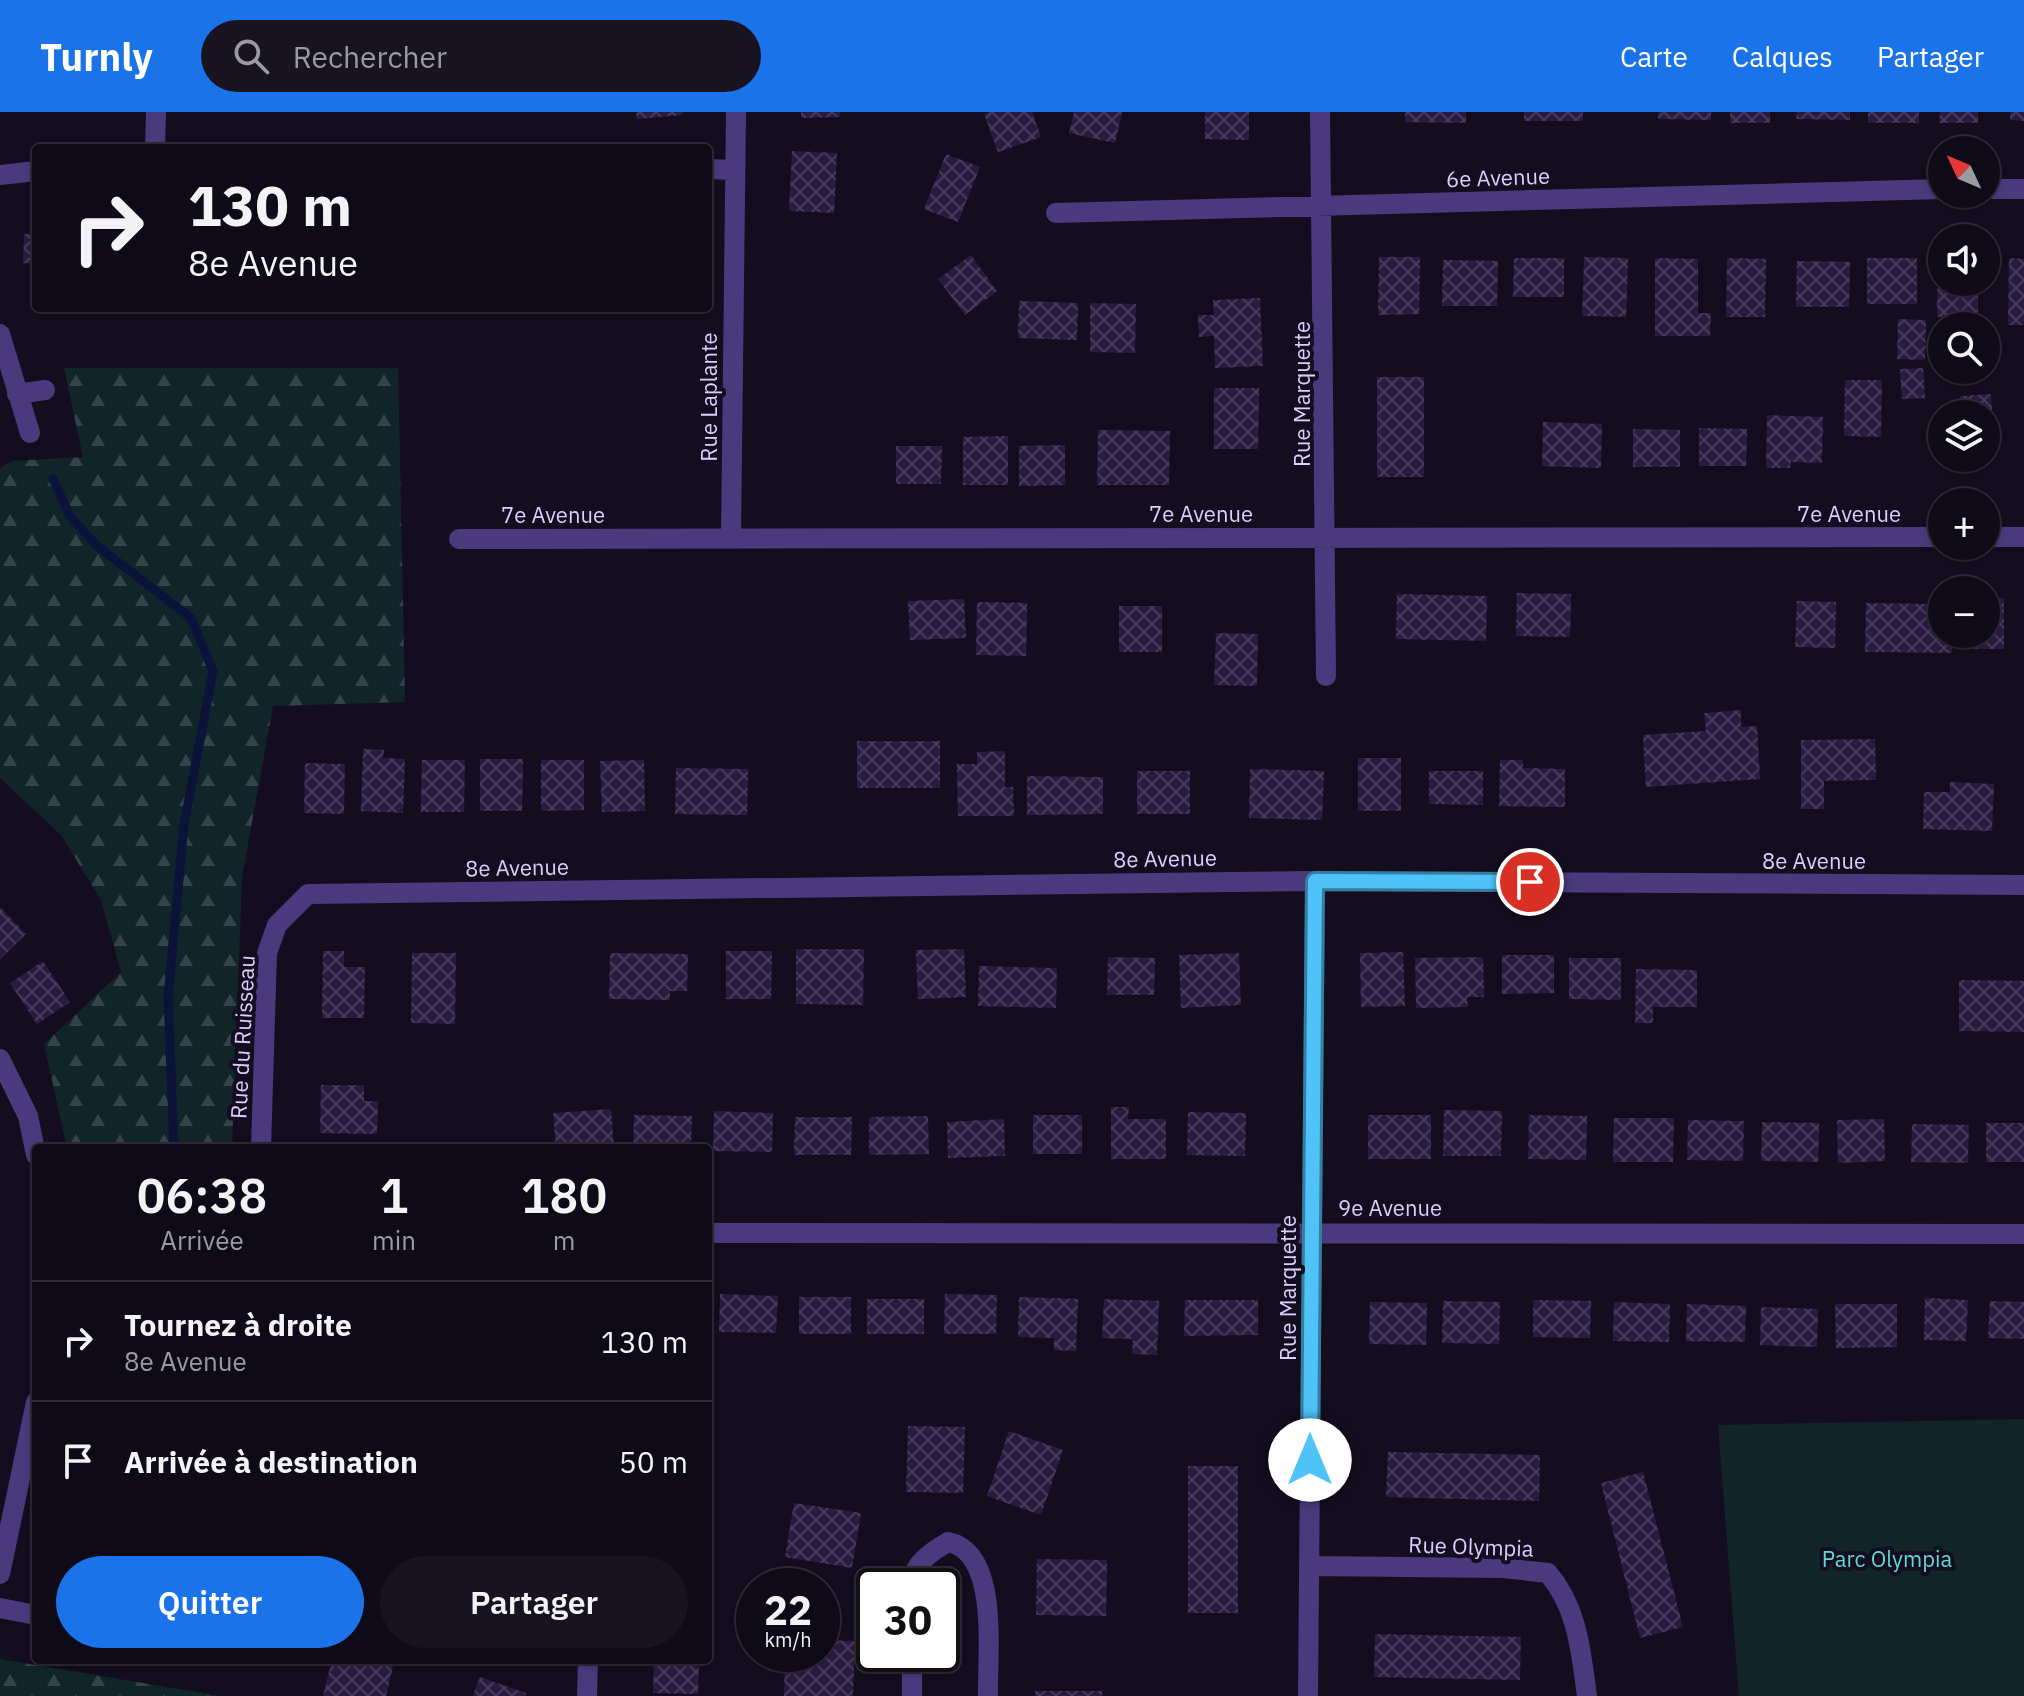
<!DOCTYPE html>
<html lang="fr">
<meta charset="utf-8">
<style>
body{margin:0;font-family:"IBM Plex Sans",sans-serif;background:#181320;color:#f1f3f6;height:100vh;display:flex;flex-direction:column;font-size:30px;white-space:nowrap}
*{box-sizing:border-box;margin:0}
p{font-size:26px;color:#9b9aa1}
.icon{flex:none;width:44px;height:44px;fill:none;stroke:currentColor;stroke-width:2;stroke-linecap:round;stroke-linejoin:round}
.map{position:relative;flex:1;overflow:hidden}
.side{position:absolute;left:32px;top:1032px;width:680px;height:520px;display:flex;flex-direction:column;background:#0f0a17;border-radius:8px;box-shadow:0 2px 6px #0004,0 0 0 2px #2f2b36}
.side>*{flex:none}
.top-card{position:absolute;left:32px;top:32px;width:680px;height:168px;border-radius:8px;box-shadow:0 2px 6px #0004,0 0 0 2px #2f2b36;background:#0f0a17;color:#f1f3f6;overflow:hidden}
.needle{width:52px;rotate:314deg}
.tools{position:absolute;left:1928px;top:24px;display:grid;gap:16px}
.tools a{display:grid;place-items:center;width:72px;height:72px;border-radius:50%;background:#0f0a17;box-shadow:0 2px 6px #0004,0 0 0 2px #2f2b36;font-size:40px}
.speed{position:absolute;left:736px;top:1456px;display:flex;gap:16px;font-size:40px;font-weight:700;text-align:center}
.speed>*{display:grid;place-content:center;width:104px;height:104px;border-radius:50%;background:#0f0a17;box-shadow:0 2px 6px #0004,0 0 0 2px #2f2b36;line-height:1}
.speed small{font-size:20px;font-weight:400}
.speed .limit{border:4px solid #111;border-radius:12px;background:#fff;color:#111}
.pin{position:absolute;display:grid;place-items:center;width:68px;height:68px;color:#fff;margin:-34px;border:4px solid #fff;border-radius:50%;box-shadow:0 2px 8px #0007}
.me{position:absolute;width:88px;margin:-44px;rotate:0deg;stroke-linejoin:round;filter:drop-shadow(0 0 6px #0008)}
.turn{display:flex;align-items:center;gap:28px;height:168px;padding:0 24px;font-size:36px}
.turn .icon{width:104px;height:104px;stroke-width:2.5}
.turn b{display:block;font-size:56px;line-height:68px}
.eta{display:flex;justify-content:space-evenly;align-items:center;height:136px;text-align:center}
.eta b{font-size:48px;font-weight:600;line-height:56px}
.button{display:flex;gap:16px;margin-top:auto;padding:16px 24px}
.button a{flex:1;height:92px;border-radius:48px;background:#1a73e8;color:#fff;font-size:32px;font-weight:600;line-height:92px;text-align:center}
.button a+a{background:#181320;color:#f1f3f6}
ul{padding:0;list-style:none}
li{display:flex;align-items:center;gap:24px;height:120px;padding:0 24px;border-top:2px solid #2f2b36}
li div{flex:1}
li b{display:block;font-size:30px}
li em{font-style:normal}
header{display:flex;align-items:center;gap:48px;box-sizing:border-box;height:112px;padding:0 40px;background:#1a73e8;color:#fff}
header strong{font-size:38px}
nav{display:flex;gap:44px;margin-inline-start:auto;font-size:28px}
.search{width:560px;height:72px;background:#181320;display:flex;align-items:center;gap:20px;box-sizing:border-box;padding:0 28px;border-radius:44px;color:#9b9aa1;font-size:30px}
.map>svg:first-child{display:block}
.forest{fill:url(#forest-firs)}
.park{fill:#112529}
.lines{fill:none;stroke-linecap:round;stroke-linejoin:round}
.stream{stroke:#0b133b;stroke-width:9}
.building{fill:url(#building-cross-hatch)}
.street{stroke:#4a3a7d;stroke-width:20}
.route-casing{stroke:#337fa1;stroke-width:20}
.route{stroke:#4fc3f7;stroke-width:14}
.labels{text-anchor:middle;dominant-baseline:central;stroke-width:8;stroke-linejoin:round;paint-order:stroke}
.street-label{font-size:22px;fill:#ddcdfd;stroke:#140d1f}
.park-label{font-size:22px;fill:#5ddad4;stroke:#140d1f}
</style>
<header>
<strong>Turnly</strong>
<div class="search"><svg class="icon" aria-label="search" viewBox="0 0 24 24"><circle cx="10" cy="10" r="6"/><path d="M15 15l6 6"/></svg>Rechercher</div>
<nav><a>Carte</a><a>Calques</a><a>Partager</a></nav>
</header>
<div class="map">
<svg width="2024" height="1584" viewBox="0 0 2024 1584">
<defs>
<pattern id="forest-firs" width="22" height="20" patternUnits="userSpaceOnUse" patternTransform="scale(2)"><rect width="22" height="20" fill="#112529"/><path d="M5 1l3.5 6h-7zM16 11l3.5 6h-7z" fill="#334349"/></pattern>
<pattern id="building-cross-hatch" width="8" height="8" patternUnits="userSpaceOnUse" patternTransform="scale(2)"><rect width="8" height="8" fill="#291a40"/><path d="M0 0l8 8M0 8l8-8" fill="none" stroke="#483a5c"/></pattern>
</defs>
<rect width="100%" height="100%" fill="#140d1f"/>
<path class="forest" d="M64 256H398L405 590 273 594 242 765 232 1036H67L44 932 121 860 101 788 61 723 0 666V356L12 349 83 345Z
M0 1547 220 1584H0Z"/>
<path class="park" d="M2024 1307V1584H1739L1718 1313Z"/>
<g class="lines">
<path class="stream" d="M53 367 70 404 96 433 191 506 213 559 184 713 168 885 174 1036"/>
</g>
<path class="building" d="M636 0H683V3L637 7Z
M801 0H840V5L801 6Z
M990 0H1032L1041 25 998 40 984 2Z
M1074 0H1122L1115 31 1069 21Z
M1205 0H1249V28L1205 27Z
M1405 0H1466V11L1405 10Z
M1524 0H1583V9H1524Z
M1658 0H1711V8L1658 7Z
M1730 0H1770V11H1730Z
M1797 0H1850V8L1796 7Z
M1868 0H1919V11H1868Z
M1940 0H1978V11H1939Z
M2010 0H2024V9L2010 8Z
M792 39 837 41 834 101 789 99Z
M946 42 980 55 958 110 924 97Z
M24 122H36V152L23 151Z
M971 143 997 179 965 203 938 167Z
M1379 145H1420L1419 202 1378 203Z
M1584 145 1628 146 1626 205 1582 204Z
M1514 146H1564V185H1513Z
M1655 146 1698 147V201H1711L1710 224H1655Z
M1727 146 1766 147 1765 205H1726Z
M1867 146H1917V192H1867Z
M2009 146 2024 147V213H2008Z
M1938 147H1942V170H1978V206L1937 205Z
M1443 148 1498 149 1497 194H1442Z
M1797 149 1850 150 1849 195H1796Z
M1260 186 1263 254 1215 256 1214 224 1199 225 1198 203H1214L1213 188Z
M1019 189 1078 191 1077 228 1018 226Z
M1090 191 1136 192 1135 241 1090 240Z
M1898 207 1926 208 1925 248 1897 247Z
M1923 256 1925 286 1902 287 1900 257Z
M1377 265H1424V365H1377Z
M1845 268H1882L1881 325 1844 324Z
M1214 276H1259L1258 337H1214Z
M1991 282 1994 333H1986V302H1961L1960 284Z
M1767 303 1823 305 1822 351 1791 350 1790 356H1766Z
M1543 310 1602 312 1601 356 1542 354Z
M1699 316 1747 317 1746 354H1699Z
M1633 317 1680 318V355H1633Z
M1098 318 1170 319 1169 373H1097Z
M1008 324V373H963V325Z
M1065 333V373L1019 374V334Z
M896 334H942L941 372H896Z
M1517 481 1571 482 1570 525 1516 524Z
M1397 482 1487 484 1486 529 1396 527Z
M1986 486H2004V537H1963L1964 522H1986Z
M964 487 966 526 910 528 908 489Z
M1797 489 1836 490 1835 536 1795 535Z
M977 490 1027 491 1026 544 976 543Z
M1866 491 1942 492V522H1952V541L1865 540Z
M1119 494H1162V540H1119Z
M1216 521 1258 522 1257 574 1214 573Z
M1741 598V615L1757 614 1760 667 1646 675 1643 623 1706 619 1704 601Z
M1875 627 1876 668 1824 669V697H1801V628Z
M857 629H940V676H857Z
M363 637 384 638 383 646 405 647 403 701 361 699Z
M1005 639V675H1013L1014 704H958L957 652H977V640Z
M1358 646H1401V699H1358Z
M480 647H523L522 699H480Z
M422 648H465L464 700H421Z
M541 648H584V698L541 699Z
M644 648 645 699 602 700 600 649Z
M1500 648H1523V656L1565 657V695L1499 694Z
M305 651 345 652 344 702 304 701Z
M676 656 748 657 747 703 675 702Z
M1250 657 1324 659 1322 708 1249 706Z
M1137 659H1190V702H1137Z
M1429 659H1483V693L1429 692Z
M1027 664 1103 665V702L1027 703Z
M1950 670 1994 672 1992 719 1923 717 1924 680H1950Z
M0 795 26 822 0 847Z
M796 837H864L863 893 796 892Z
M964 837 966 885 918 887 916 838Z
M323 839H344V855H365L364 906H322Z
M726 839H772L771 887H726Z
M1403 840 1405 894 1361 895 1360 841Z
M412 841H456L455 912 411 911Z
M610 841 688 842 687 879H670V888L609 887Z
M1239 841 1241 893 1181 896 1179 843Z
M1502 843H1554V881L1502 882Z
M1108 845 1155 846 1154 883H1107Z
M1483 845 1484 885H1467L1468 895 1416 896 1415 846Z
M1569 846H1621V888L1569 887Z
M43 849 70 890 37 912 10 871Z
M979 854 1057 856 1056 896 978 894Z
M1636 857 1697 858V895H1653V911H1635Z
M1959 868 2024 869V920L1959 919Z
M321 973H364V989H378L377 1022 320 1021Z
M1111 995H1129L1128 1007H1166V1047H1111Z
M611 997 614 1036H556L553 1001Z
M1444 998 1502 999 1501 1044H1443Z
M714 999 773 1001 772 1040 713 1039Z
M1188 1000 1246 1001 1245 1044 1187 1043Z
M634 1003 692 1004 691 1036H633Z
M1033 1003H1082V1042H1033Z
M1368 1003H1431V1047H1368Z
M1529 1003 1587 1004 1586 1048 1528 1047Z
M928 1004 929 1042 869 1043V1005Z
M795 1005H852L851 1043H794Z
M1614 1006H1674L1673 1050H1613Z
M1004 1007 1005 1044 948 1046 947 1010Z
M1884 1007 1885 1049 1838 1051 1837 1008Z
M1688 1008 1744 1009 1743 1049 1687 1048Z
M1762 1010 1819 1011 1818 1050 1761 1049Z
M1986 1011H2024V1050H1986Z
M1912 1012 1969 1013 1968 1051 1911 1050Z
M720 1182 778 1184 776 1221 719 1220Z
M945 1182 997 1183 996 1222H944Z
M799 1185H851V1222H799Z
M1019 1185 1078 1187 1076 1239 1054 1238V1226L1018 1225Z
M1925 1186 1968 1188 1966 1229 1924 1228Z
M867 1187H924V1222H867Z
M1104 1187 1159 1189 1157 1243 1132 1242 1133 1227 1102 1226Z
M1185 1188H1258V1223L1184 1224Z
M1533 1188 1591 1189 1590 1226 1533 1225Z
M1443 1189 1500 1190 1499 1232 1442 1231Z
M1990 1189 2024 1190V1227L1988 1226Z
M1370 1190 1427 1191 1426 1233 1369 1232Z
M1614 1190 1670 1192 1669 1230 1613 1229Z
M1687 1192 1746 1194 1745 1230 1686 1229Z
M1835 1192H1897V1235L1836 1236Z
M1761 1195 1818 1197 1817 1235 1760 1233Z
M908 1314 965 1315 963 1381 906 1380Z
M1009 1319 1063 1338 1041 1403 987 1384Z
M1388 1340 1540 1343 1539 1389 1386 1385Z
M1188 1354H1238V1501H1188Z
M1643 1360 1683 1515 1640 1526 1601 1371Z
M794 1391 861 1401 852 1456 785 1445Z
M1037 1447 1107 1448 1106 1504 1036 1503Z
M1375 1522 1521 1525 1520 1568 1374 1565Z
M822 1528 855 1529 853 1584H784L785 1542H822Z
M332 1548 394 1550 386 1584H323Z
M489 1548H531L530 1552H488Z
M654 1548H699L698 1582 653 1581Z
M480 1565 526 1581 525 1584H473Z
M1035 1579H1102V1584H1035Z"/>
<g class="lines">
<path class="street" d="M1320 0 1326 564
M155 36 156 0
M708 57 734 58
M0 63 36 59
M1986 77H2024
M1056 101 1942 77
M0 222 30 321
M17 282 45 278
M1986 425H2024
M731 426 736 0
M459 427 1942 425
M0 947 28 1004 36 1043
M261 1036 267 841 277 813 308 782 1315 769 2024 773
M708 1121 2024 1122
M1309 1454 1503 1456 1548 1461C1578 1496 1581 1541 1587 1584
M0 1462 36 1290
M912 1474C912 1452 931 1440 948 1430 1000 1440 987 1542 988 1584
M0 1496 36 1503
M587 1584 588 1548
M912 1584V1542
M1308 1584 1315 769"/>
</g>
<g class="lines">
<g class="route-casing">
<path id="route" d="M1310 1348 1315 769 1530 770"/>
</g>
<use href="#route" class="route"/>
</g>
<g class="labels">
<g class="street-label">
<text transform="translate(1498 65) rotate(-2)">6e Avenue</text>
<text transform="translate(1301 282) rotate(-90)">Rue Marquette</text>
<text transform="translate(708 285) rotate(-90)">Rue Laplante</text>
<text x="1201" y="401">7e Avenue</text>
<text x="1849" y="401">7e Avenue</text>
<text x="553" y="402">7e Avenue</text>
<text transform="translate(1165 746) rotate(-1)">8e Avenue</text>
<text x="1814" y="748">8e Avenue</text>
<text transform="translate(517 755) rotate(-1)">8e Avenue</text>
<text transform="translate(242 925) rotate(-87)">Rue du Ruisseau</text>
<text x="1390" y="1095">9e Avenue</text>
<text transform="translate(1287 1176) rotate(-90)">Rue Marquette</text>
<text transform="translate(1471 1434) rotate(2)">Rue Olympia</text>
</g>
<g class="park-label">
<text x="1887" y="1446">Parc Olympia</text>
</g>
</g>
</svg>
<div class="tools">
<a><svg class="needle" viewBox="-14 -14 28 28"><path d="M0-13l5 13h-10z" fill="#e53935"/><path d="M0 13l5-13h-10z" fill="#9b9aa1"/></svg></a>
<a><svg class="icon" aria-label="sound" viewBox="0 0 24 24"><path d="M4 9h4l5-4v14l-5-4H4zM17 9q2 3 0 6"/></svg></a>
<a><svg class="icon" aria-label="search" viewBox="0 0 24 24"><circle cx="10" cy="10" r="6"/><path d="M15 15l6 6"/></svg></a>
<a><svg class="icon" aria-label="layers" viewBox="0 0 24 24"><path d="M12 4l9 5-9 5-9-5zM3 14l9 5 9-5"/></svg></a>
<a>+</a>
<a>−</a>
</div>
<div class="speed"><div>22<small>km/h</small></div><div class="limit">30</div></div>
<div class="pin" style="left:1530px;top:770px;background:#d93025"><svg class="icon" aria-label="arrive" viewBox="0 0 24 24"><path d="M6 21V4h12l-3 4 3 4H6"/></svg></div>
<svg class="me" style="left:1310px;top:1348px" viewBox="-20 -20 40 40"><circle r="19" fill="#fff"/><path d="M0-13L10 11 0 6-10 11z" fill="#4fc3f7"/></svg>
<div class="top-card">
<div class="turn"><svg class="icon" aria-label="right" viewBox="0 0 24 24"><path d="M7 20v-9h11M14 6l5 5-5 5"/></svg><div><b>130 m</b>8e Avenue</div></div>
</div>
<section class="side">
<div class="eta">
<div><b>06:38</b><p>Arrivée</p></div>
<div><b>1</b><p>min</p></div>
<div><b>180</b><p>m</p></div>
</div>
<ul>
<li><svg class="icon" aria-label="right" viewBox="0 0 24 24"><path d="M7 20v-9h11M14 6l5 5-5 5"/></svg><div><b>Tournez à droite</b><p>8e Avenue</p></div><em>130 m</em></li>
<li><svg class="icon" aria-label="arrive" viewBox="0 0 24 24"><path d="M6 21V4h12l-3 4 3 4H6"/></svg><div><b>Arrivée à destination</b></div><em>50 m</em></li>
</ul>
<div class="button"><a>Quitter</a><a>Partager</a></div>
</section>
</div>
